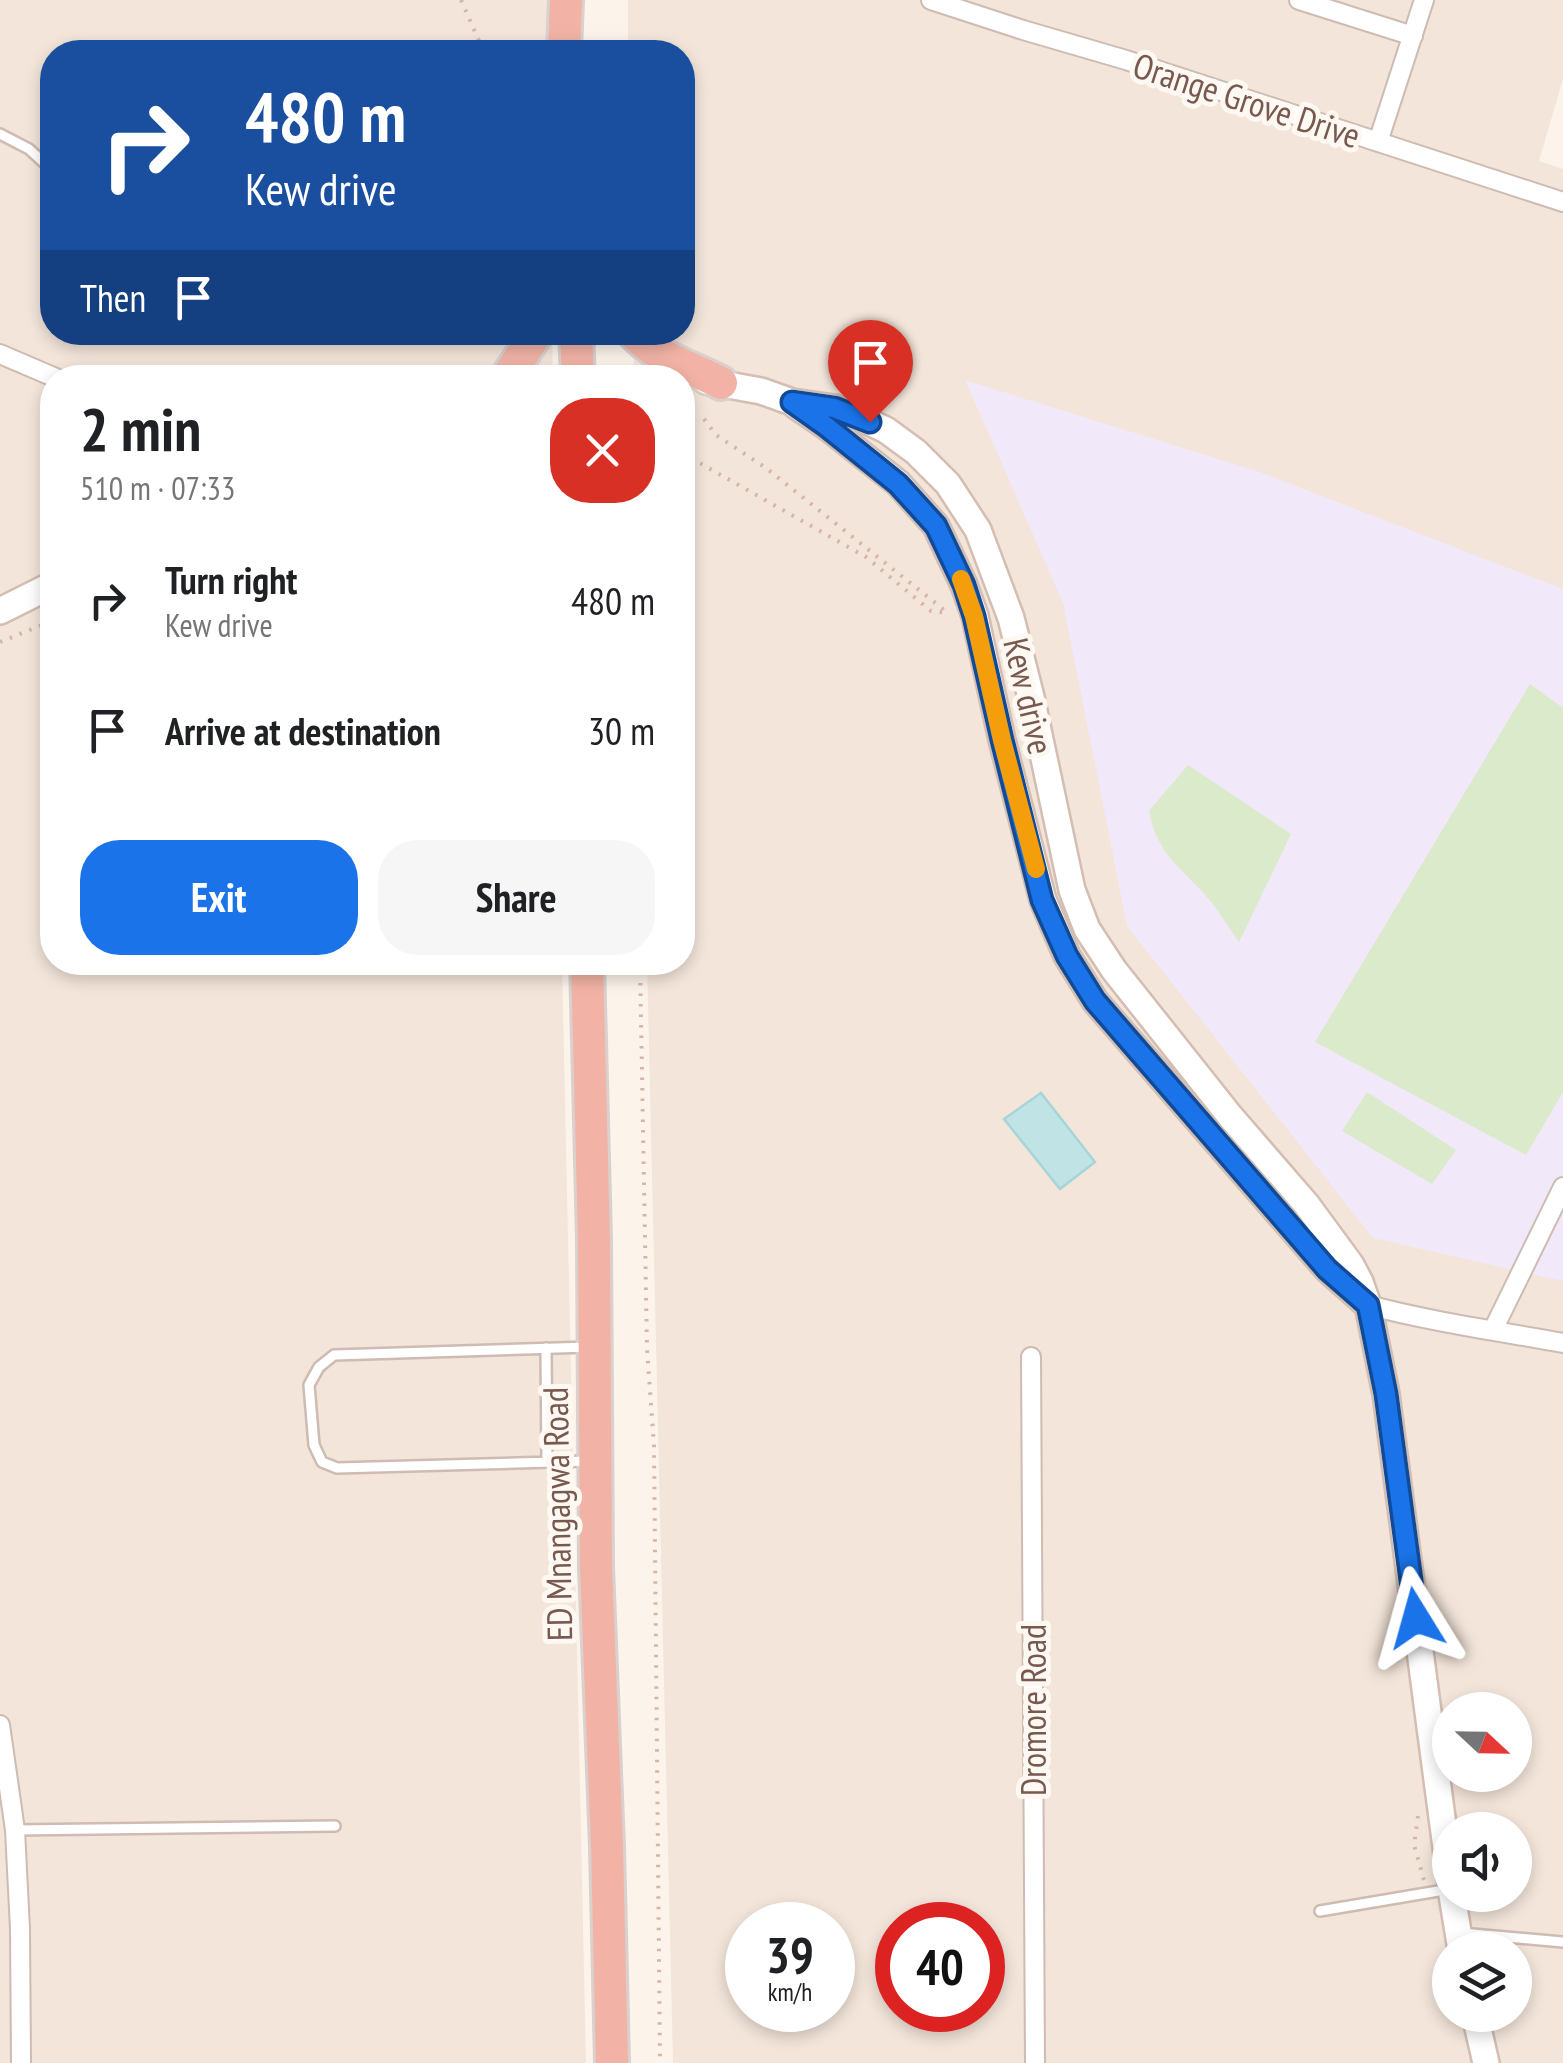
<!DOCTYPE html>
<meta charset="utf-8">
<style>
body{margin:0;font-family:"PT Sans Narrow",sans-serif;background:#f6f6f6;color:#202124;height:100vh;display:flex;flex-direction:column;font-size:38px;white-space:nowrap}
*{box-sizing:border-box;margin:0}
p{font-size:32px;color:#757577}
.icon{flex:none;width:55px;height:55px;fill:none;stroke:currentColor;stroke-width:2;stroke-linecap:round;stroke-linejoin:round}
.map{position:relative;flex:1;overflow:hidden}
.side{position:absolute;left:40px;top:365px;width:655px;height:610px;display:flex;flex-direction:column;background:#fff;border-radius:40px;box-shadow:0 5px 15px #0003}
.side>*{flex:none}
.hud{position:absolute;left:40px;top:40px;width:655px;height:305px;border-radius:40px;box-shadow:0 5px 15px #0003;background:#1a4fa0;color:#fff;overflow:hidden}
.needle{width:65px;rotate:112deg}
.tools{position:absolute;left:1432px;top:1692px;display:grid;gap:20px}
.tools a{display:grid;place-items:center;width:100px;height:100px;border-radius:50%;background:#fff;box-shadow:0 5px 15px #0003;font-size:50px}
.speed{position:absolute;left:725px;top:1902px;display:flex;gap:20px;font-size:50px;font-weight:700;text-align:center}
.speed>*{display:grid;place-content:center;width:130px;height:130px;border-radius:50%;background:#fff;box-shadow:0 5px 15px #0003;line-height:1}
.speed small{font-size:25px;font-weight:400}
.speed .limit{border:15px solid #d22;background:#fff;color:#111}
.pin{position:absolute;display:grid;place-items:center;width:85px;height:85px;color:#fff;margin:-102px -42px;border-radius:50% 50% 50% 0;rotate:-45deg;box-shadow:0 0 10px #0007}
.pin .icon{rotate:45deg}
.me{position:absolute;width:110px;margin:-55px;rotate:352deg;stroke-linejoin:round;filter:drop-shadow(0 0 8px #0008)}
.turn{display:flex;align-items:center;gap:35px;height:210px;padding:0 40px;font-size:45px}
.turn .icon{width:130px;height:130px;stroke-width:2.5}
.turn b{display:block;font-size:70px;line-height:85px}
.then{display:flex;align-items:center;height:95px;padding:0 40px;background:#0003;gap:20px;font-size:38px}
.round{display:grid;place-items:center;flex:none;width:105px;height:105px;border-radius:40px;background:#f6f6f6}
.summary{display:flex;align-items:center;justify-content:space-between;height:170px;padding:0 40px}
h1{font-size:60px;font-weight:700;line-height:75px}
.primary-button{display:flex;gap:20px;margin-top:auto;padding:20px 40px}
.primary-button a{flex:1;height:115px;border-radius:40px;background:#1a73e8;color:#fff;font-size:40px;font-weight:700;line-height:115px;text-align:center}
.primary-button a+a{background:#f6f6f6;color:#202124}
ul{padding:0;list-style:none}
li{display:flex;align-items:center;gap:30px;height:130px;padding:0 40px}
li div{flex:1}
li b{display:block;font-size:38px}
li em{font-style:normal}
.map>svg:first-child{display:block}
.residential{fill:#f3e5da;fill-rule:evenodd}
.education{fill:#f1e8f9}
.green{fill:#daeaca}
.water{fill:#c0e3e5;stroke:#a7d4d7;stroke-width:2.5}
.lines{fill:none;stroke-linecap:round;stroke-linejoin:round}
.lane-casing{stroke:#cebbb1;stroke-width:14}
.street-casing{stroke:#cebbb1;stroke-width:22}
.secondary-casing{stroke:#d4bdb1;stroke-width:30}
.highway-casing{stroke:#d9d1ce;stroke-width:38}
.path{stroke:#d6b5a7;stroke-width:4;stroke-dasharray:2.5 8;stroke-linecap:butt}
.lane{stroke:#fff;stroke-width:9}
.street{stroke:#fff;stroke-width:18}
.secondary{stroke:#fff;stroke-width:25}
.highway{stroke:#f2b3a6;stroke-width:32}
.route-casing{stroke:#114b97;stroke-width:25}
.route{stroke:#1a73e8;stroke-width:18}
.slow{stroke:#f59e0b;stroke-width:18}
.labels{text-anchor:middle;dominant-baseline:central;stroke-width:10;stroke-linejoin:round;paint-order:stroke}
.street-label{font-size:35px;fill:#77594f;stroke:#fef8f2}
</style>
<div class="map">
<svg width="1563" height="2063" viewBox="0 0 1563 2063">
<rect width="100%" height="100%" fill="#fcf4eb"/>
<path class="residential" d="M0 0H551V52H52V332L552 333 553 377 52 378V962L562 963 586 2063H0Z
M628 0H1563V79L1539 161 1563 169V2063H673L647 963 682 962V378L634 377 633 333 682 332V52H628ZM1450 1710H1515V1775H1450ZM1450 1830H1515V1895H1450ZM748 1925H832V2010H748ZM898 1925H982V2010H898ZM1450 1950H1515V2015H1450Z"/>
<path class="education" d="M965 380 1257 471 1563 589V1281L1373 1238 1127 926 1063 603Z"/>
<path class="green" d="M1530 684 1563 708V1092L1526 1155 1315 1042Z
M1188 765 1291 834 1239 942C1228 927 1219 910 1206 896 1178 864 1158 855 1149 811Z
M1367 1092 1456 1150 1432 1184 1342 1131Z"/>
<path class="water" d="M1041 1093 1095 1162 1060 1189 1004 1119Z"/>
<g class="lines">
<g class="lane-casing">
<path id="lane" d="M0 134 29 149 52 170
M546 1348 547 1462
M587 1461 337 1468 322 1462 314 1445 309 1385 319 1367 334 1355 589 1347
M15 1830 335 1826
M1320 1911 1450 1889
M1461 1933 1563 1942"/>
</g>
<g class="street-casing">
<path id="street" d="M931 0 1023 30 1126 60 1563 202
M1299 0 1413 36
M1378 142 1424 0
M0 354 56 378
M1368 1305C1432 1322 1498 1331 1563 1343
M1493 1330 1563 1187
M1031 1357 1035 2063
M0 1725 15 1830 20 1929 21 2063"/>
</g>
<g class="secondary-casing">
<path id="secondary" d="M706 381 761 391 792 402 834 408 869 422 886 430 916 452 948 484 978 530 1011 618 1031 697 1072 890 1087 929 1114 970 1230 1116 1307 1205 1351 1265 1360 1282 1368 1305 1386 1394 1450 1878
M795 405 826 426 898 483 936 526 964 585 975 616 1002 740 1043 900 1067 956 1095 1001 1327 1269 1364 1302
M0 611 52 585
M1452 1895 1461 1950
M1475 2015 1486 2063"/>
</g>
<g class="highway-casing">
<path id="highway" d="M564 52 566 0
M576 332 578 378
M633 332C655 357 692 368 721 383
M507 378 537 332
M587 962 594 1239 596 1567 607 1847 612 2063"/>
</g>
<path class="path" d="M461 0 484 52
M704 419 716 435 766 468 948 613
M682 453 866 557 931 611 948 613
M0 642 52 621
M640 962 647 1349 654 1446 660 2063
M1393 1618 1391 1627 1398 1668
M1418 1816 1414 1845 1424 1880
M1445 1967 1450 1992"/>
<use href="#lane" class="lane"/>
<use href="#street" class="street"/>
<use href="#secondary" class="secondary"/>
<use href="#highway" class="highway"/>
</g>
<g class="lines">
<g class="route-casing">
<path id="route" d="M870 422 834 408 792 402 826 426 898 484 936 526 964 585 974 616 1002 740 1042 900 1067 956 1095 1001 1327 1269 1368 1305 1386 1394 1416 1618"/>
</g>
<use href="#route" class="route"/>
<path class="slow" d="M961 579 974 616 1002 740 1036 869"/>
</g>
<g class="labels">
<g class="street-label">
<text transform="translate(1247 100) rotate(18)">Orange Grove Drive</text>
<text transform="translate(1029 696) rotate(77)">Kew drive</text>
<text transform="translate(557 1514) rotate(-91)">ED Mnangagwa Road</text>
<text transform="translate(1033 1710) rotate(-90)">Dromore Road</text>
</g>
</g>
</svg>
<div class="tools">
<a><svg class="needle" viewBox="-14 -14 28 28"><path d="M0-13l5 13h-10z" fill="#e53935"/><path d="M0 13l5-13h-10z" fill="#757577"/></svg></a>
<a><svg class="icon" aria-label="sound" viewBox="0 0 24 24"><path d="M4 9h4l5-4v14l-5-4H4zM17 9q2 3 0 6"/></svg></a>
<a><svg class="icon" aria-label="layers" viewBox="0 0 24 24"><path d="M12 4l9 5-9 5-9-5zM3 14l9 5 9-5"/></svg></a>
</div>
<div class="speed"><div>39<small>km/h</small></div><div class="limit">40</div></div>
<div class="pin" style="left:870px;top:422px;background:#d93025"><svg class="icon" aria-label="arrive" viewBox="0 0 24 24"><path d="M6 21V4h12l-3 4 3 4H6"/></svg></div>
<svg class="me" style="left:1416px;top:1618px" viewBox="-20 -20 40 40"><path d="M0-17L14 15 0 8-14 15z" fill="#1a73e8" stroke="#fff" stroke-width="4"/></svg>
<div class="hud">
<div class="turn"><svg class="icon" aria-label="right" viewBox="0 0 24 24"><path d="M7 20v-9h11M14 6l5 5-5 5"/></svg><div><b>480 m</b>Kew drive</div></div>
<div class="then">Then<svg class="icon" aria-label="arrive" viewBox="0 0 24 24"><path d="M6 21V4h12l-3 4 3 4H6"/></svg></div>
</div>
<section class="side">
<div class="summary"><div><h1>2 min</h1><p>510 m · 07:33</p></div><a class="round" style="background:#d93025;color:#fff"><svg class="icon" aria-label="close" viewBox="0 0 24 24"><path d="M6 6l12 12M18 6L6 18"/></svg></a></div>
<ul>
<li><svg class="icon" aria-label="right" viewBox="0 0 24 24"><path d="M7 20v-9h11M14 6l5 5-5 5"/></svg><div><b>Turn right</b><p>Kew drive</p></div><em>480 m</em></li>
<li><svg class="icon" aria-label="arrive" viewBox="0 0 24 24"><path d="M6 21V4h12l-3 4 3 4H6"/></svg><div><b>Arrive at destination</b></div><em>30 m</em></li>
</ul>
<div class="primary-button"><a>Exit</a><a>Share</a></div>
</section>
</div>
